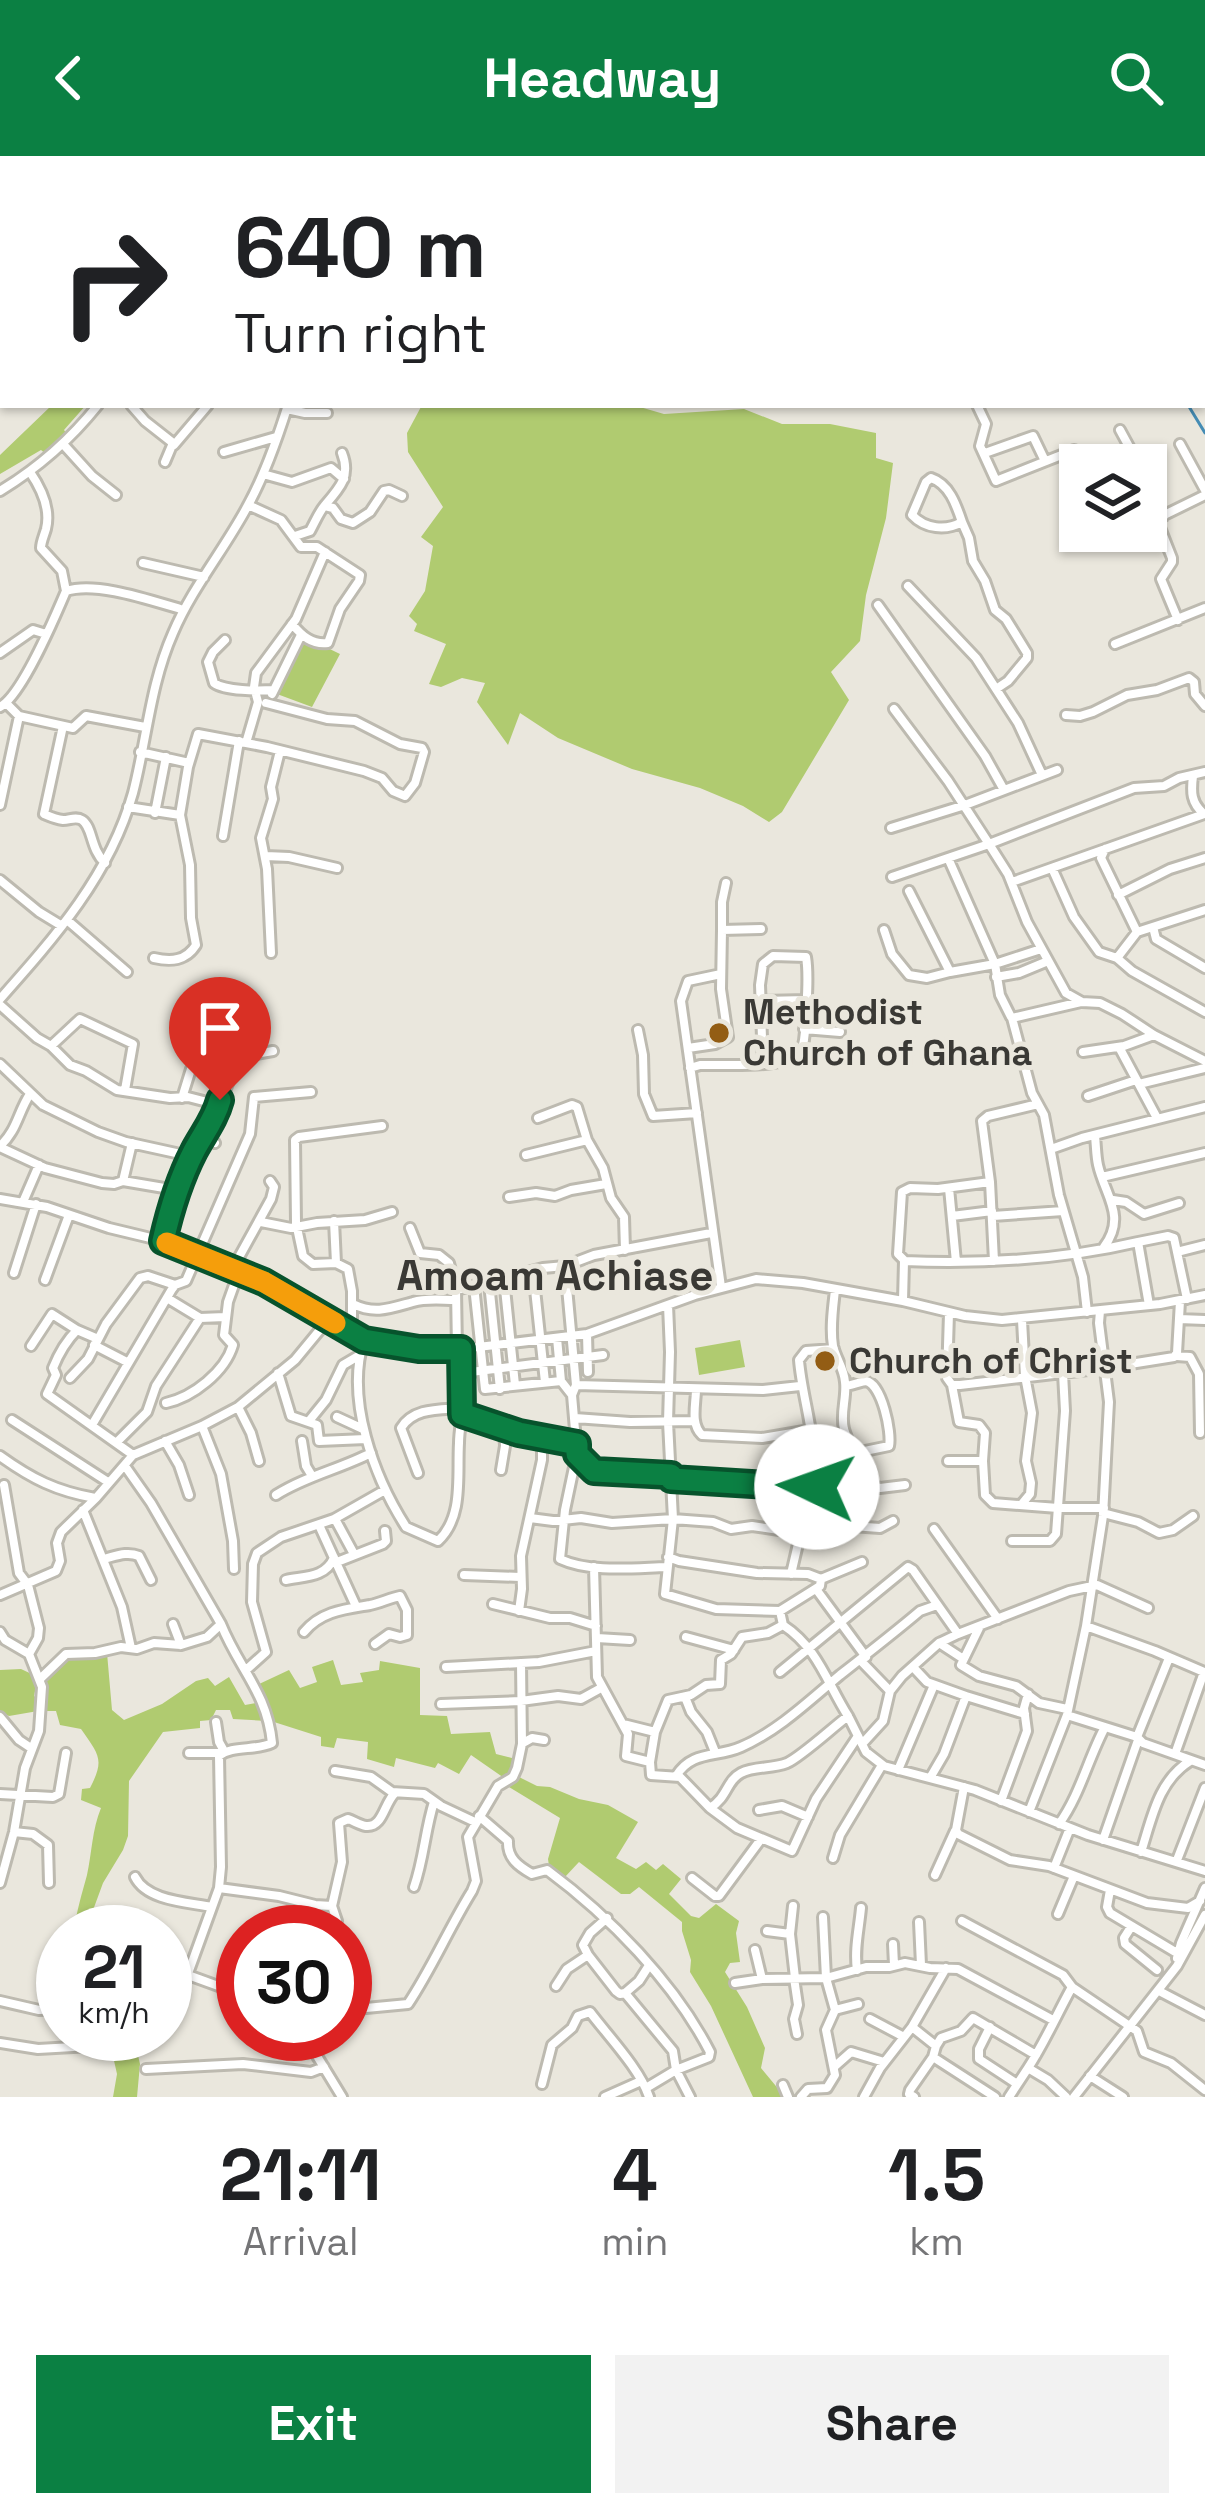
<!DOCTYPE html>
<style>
body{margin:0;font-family:"Space Grotesk",sans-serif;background:#f2f2f2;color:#202124;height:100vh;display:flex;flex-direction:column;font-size:45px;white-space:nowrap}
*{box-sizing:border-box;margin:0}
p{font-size:39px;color:#757577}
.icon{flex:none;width:66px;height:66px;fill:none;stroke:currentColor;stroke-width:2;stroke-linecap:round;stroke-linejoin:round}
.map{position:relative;height:1941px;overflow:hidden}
.drawer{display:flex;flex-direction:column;background:#fff;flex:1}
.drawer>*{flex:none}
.guide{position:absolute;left:0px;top:0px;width:1206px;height:252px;box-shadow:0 3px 9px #0004;background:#fff;color:#202124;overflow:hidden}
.buttons{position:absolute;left:1059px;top:288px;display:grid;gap:24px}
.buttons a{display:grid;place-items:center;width:108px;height:108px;border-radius:0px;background:#fff;box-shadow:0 3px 9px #0004;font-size:60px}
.speed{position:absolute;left:36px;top:1749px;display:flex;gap:24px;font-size:60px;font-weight:700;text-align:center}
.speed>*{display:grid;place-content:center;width:156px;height:156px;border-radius:50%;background:#fff;box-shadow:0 3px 9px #0004;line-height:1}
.speed small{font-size:30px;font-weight:400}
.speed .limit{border:18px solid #d22;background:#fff;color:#111}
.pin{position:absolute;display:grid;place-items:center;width:102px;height:102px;color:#fff;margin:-123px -51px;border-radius:50% 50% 50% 0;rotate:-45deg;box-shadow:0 0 12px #0007}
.pin .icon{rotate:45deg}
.me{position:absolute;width:132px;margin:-66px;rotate:273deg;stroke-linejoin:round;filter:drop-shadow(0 0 9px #0008)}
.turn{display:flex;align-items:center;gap:42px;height:252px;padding:0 36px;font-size:54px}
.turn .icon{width:156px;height:156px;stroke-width:2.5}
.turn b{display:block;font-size:84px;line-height:102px}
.eta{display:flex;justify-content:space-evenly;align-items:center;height:204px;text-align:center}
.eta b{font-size:72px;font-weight:700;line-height:84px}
.primary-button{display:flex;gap:24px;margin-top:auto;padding:24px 36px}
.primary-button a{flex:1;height:138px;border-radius:0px;background:#0b8043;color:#fff;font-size:48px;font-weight:700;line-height:138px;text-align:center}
.primary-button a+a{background:#f2f2f2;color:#202124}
header{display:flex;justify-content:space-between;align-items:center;height:156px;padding:0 36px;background:#0b8043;color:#fff;font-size:54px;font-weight:700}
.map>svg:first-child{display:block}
.green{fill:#b0cb70}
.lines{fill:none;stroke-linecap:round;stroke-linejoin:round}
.stream{stroke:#458cb4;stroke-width:3}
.minor-casing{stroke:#bdbab0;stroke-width:14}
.minor{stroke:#fff;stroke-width:8}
.route-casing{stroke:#07532c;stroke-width:30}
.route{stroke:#0b8043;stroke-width:21}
.slow{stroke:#f59e0b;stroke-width:21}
.poi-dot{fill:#935d14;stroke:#eae7dd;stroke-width:4.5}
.labels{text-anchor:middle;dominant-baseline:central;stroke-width:10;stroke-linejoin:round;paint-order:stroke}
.poi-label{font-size:36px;font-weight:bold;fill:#3a3935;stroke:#eae7dd;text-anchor:start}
.quarter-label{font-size:42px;font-weight:bold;fill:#3a3935;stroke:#eae7dd}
</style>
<header><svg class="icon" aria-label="back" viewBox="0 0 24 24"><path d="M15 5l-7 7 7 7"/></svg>Headway<svg class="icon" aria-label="search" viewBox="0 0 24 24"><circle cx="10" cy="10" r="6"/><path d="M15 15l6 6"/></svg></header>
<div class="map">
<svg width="1205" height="1941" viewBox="0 0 1205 1941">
<rect width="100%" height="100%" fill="#eae7dd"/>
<path class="green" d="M0 0H76L77 3H3V199L0 202Z
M52 249H86L64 274 67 278 46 298 41 294 0 318V299Z
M422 249H633L664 258 744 253 782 268H830L876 277V302L893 307 886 362 866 439 860 485 831 516 849 544 782 656 769 666 743 650 700 632 632 613 558 582 520 557 508 589 477 546 485 527 462 522 441 531 429 528 446 488 414 475 417 468 409 460 425 435 433 390 421 381 443 351 408 296 407 277Z
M305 481 340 498 312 551 277 538Z
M740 1184 745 1211 699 1219 695 1192Z
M107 1497 112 1554 124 1564 162 1548 196 1525 208 1522 215 1530 229 1521 245 1549 262 1546 267 1565 233 1563 230 1554H216L211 1564 200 1565V1572L163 1576 129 1625 128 1680 123 1694 103 1727 85 1776H74C76 1756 82 1738 87 1719 92 1696 92 1674 101 1652L81 1644 82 1633 90 1632C105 1603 99 1599 81 1573L60 1569 56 1555H41L42 1521 73 1499Z
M333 1504 341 1529 363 1526 360 1517 379 1514 380 1505 420 1512V1559L447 1560 451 1578 490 1576 496 1598 516 1603 507 1624 471 1599 459 1618 438 1607 435 1612 396 1602 394 1611 367 1603 368 1586 337 1582 334 1592 321 1590V1581L274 1566 257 1529 289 1514 300 1532 317 1526 312 1511Z
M21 1513 38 1521 34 1540 38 1543V1555L9 1560 0 1555V1514Z
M515 1619 537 1630 550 1631 579 1643 608 1649 638 1666 616 1702 636 1713 646 1706 656 1714 663 1708 681 1723 669 1738 691 1760 699 1762 716 1748 739 1765 736 1777 740 1806 730 1807 725 1816 747 1851 765 1892 761 1912 785 1941H753L711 1850 690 1816 691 1804 682 1775V1766L639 1731 630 1738H621L579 1706 564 1722 549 1710 548 1703 560 1662 509 1631Z
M108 1878H133L140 1908 137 1941H113L117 1918Z"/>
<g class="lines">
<path class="stream" d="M882 3V0
M1188 249 1205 277"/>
<g class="minor-casing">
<path id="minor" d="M113 0V3
M250 0 251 3
M265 0 271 3
M656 0V3
M844 0 846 3
M999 0 1001 3
M195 3 197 0
M357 3 358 0
M487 3 488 0
M547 3V0
M750 3 753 0
M814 3 818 0
M964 3 970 0
M1087 3 1093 0
M1173 3 1179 0
M1203 49 1205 48
M1203 97 1205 96
M131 249 145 265 173 287 165 306
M977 249 986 268 980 290 996 325 1074 294 1081 297 1084 309
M287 253 305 257H327
M1120 274 1139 309
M63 288 92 320 116 339
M1180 288 1205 334
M174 289 208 249
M224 296 276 281
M985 297 1033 280 1045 305
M30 316C41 332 51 353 46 373 44 380 41 386 41 392L62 415 66 435
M263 318 292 326 331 312 344 323
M1146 323 1164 360
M0 335C38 312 70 284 98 249
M248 349 281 364 301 391H317L360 419 359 425 340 453 328 487C312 489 302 480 292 468
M325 350 333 352 341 363 353 367 370 356 384 335 389 334 402 340
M1157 364 1172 402V406L1161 423 1178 464
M962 366C956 348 949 328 931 322L926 326 912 359C925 373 946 375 962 366L969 382 973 405 985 425 995 454 1006 463 1027 497V502L1008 525 996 533
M1146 368 1205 339
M295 380 310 375C315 366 319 356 325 349 340 332 351 320 342 297
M1099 388 1130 375
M143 407 204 421
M908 430 976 502 1018 567 1042 619
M878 449 985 600 1004 634
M225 484 213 496 208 506 214 527C225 535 258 535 273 534
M1115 488 1205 452
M0 497 33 474 46 478
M272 538 300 481
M7 548 19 560 73 572 86 560 145 571
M0 551C22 539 55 461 66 435 97 425 152 445 184 454
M894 553 948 625 989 688 1134 632 1164 630 1179 622 1205 616
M1066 559 1080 560 1093 556 1127 539 1157 534 1189 522 1194 526 1195 538 1205 550
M63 570 44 658C51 661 55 663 63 664 70 664 76 660 82 664 93 671 90 693 105 707
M246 587 258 546 254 531 256 517 296 463 325 396
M140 596 189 607
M1193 620C1191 636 1191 647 1204 658
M0 649 19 560
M128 651 180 659
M155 657 166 601
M891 672 965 649 1057 614
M223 680 239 585
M1105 693 1101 702 1137 776
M266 700 289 701 337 712
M948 702 995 808 1000 839 1011 861
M1052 712 1074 761 1099 796 1117 802 1132 815 1205 856
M892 721 989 688 1008 718 1027 766 1066 837 1082 846 1100 847 1122 858 1154 879 1205 905
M0 724 39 756 62 770
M1012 726 1204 658
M909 735 950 816 995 808 1041 793
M1118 739 1170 713 1205 702
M67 764 127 816
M1153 771 1156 783 1205 812
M722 774V746L726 727
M884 774 892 798 909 819 927 822 950 816
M271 797 267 713 261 682 273 643 271 631 280 595
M154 802C171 806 186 805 196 789L191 762 190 709 180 659 188 611 198 578 267 591 364 615 382 622 393 635 405 640 415 627 424 596 422 592 400 588 355 565 327 563 266 547
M1117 802 1137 776 1205 754
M721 818 688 825 681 845 721 1131
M996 821 1019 817 1048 805
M0 843C55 781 110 719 133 637 147 583 150 529 173 477 192 432 224 394 247 351 265 319 277 284 288 249
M761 845 807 844
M1081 846 1012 862 1032 937 1044 959 1059 1039 1083 1121 1087 1156
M0 849 37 882 51 890 70 909 86 915 117 934 170 942 188 941 219 949
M804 873 840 876
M638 874 643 899 644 938 653 960 697 957
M51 890 80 863 133 888 125 934
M1119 891 1157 962
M688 892 715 888 728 881 721 833 722 774 761 773
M1083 896 1124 890 1154 879
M0 908 43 949 98 976 126 986 176 997 188 1008
M690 912 700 909C721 908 790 914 801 895 806 885 805 868 806 857 807 839 809 818 806 801L773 800 763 808 760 829 763 908
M1139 928 1205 912
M1088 940 1136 924
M182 942 191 913
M538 962 572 949 577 951 587 984 603 1012 611 1042 624 1061 625 1094
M1095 980C1096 989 1096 1000 1098 1009 1105 1040 1127 1060 1104 1091
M215 987 202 980 216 957 231 920 241 906 250 899 273 895
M0 990C17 975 18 956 30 938
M0 991 45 1012 102 1027 114 1028 123 1025 176 1034
M1051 993 1082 982 1205 951
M526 999 587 984
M1102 1021 1205 997
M123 1025 132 987
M949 1032 956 1106
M509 1041 536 1037 555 1040 571 1034 606 1028
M0 1043 47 1051 109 1072 163 1085 198 1098 264 1126 364 1184 419 1193H461L587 1178 695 1139 756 1123 803 1127 903 1145 965 1160 1002 1164 1160 1148 1205 1139
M1113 1044 1126 1046 1144 1058 1179 1047
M23 1046 39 1009
M952 1060 992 1055
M993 1060 1063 1055
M334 1065 336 1107
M261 1066 291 1072 317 1067 365 1064 392 1056
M410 1072 420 1097 439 1099 449 1107 456 1134 457 1193
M163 1085 176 1034 202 980
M1138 1086 1168 1080 1174 1082 1187 1143
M1177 1096 1205 1089
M904 1104 898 1098 902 1036 910 1032 938 1033 990 1026
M994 1105 990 1026 982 965 988 960 1038 948
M565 1110 576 1229 572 1239 577 1297 565 1354 560 1403C590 1417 633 1412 666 1411
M233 1112 271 1043 274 1031 270 1025
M533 1115 545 1226
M14 1117 36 1048
M504 1123 515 1229
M45 1124 69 1059
M489 1127 500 1233
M474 1130 485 1233 561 1225 572 1239
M456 1134 543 1112 565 1110 594 1099 711 1077
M167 1142 200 1162 225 1161
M903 1145 904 1105C982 1108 1062 1104 1138 1086L1149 1149
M353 1148C375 1159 391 1152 413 1146 426 1142 441 1144 455 1144
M668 1149 670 1196 668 1266 673 1363 665 1438 716 1453 780 1455 820 1430 821 1423 808 1418 757 1417 679 1405 668 1401
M949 1157 947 1222 952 1229H960L1105 1212 1174 1201 1177 1197 1180 1145
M1179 1163 1205 1164
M352 1178V1135L348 1113 336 1107 313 1108 303 1100 296 1067 295 984 299 981 382 970
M587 1178 588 1216
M557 1182 561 1225
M98 1183 77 1174C66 1185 59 1197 53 1212L56 1219 47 1238 133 1299
M364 1184C345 1243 374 1321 406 1371L438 1385C464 1361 457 1320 459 1287 459 1275 462 1262 463 1250 465 1231 462 1212 461 1193
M94 1189 127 1206
M31 1190 52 1158 77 1174
M1177 1200 1190 1201 1199 1218 1200 1277
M278 1217 291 1260 317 1269 319 1285 366 1283
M463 1217 603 1199
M70 1222 88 1203 106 1168 140 1122 148 1120 175 1129
M576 1229 763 1234 800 1230
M846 1230C848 1230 864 1225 866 1225 882 1228 892 1277 889 1290L855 1297
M696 1233C696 1248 690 1268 702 1279L762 1282 810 1274
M166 1247C193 1241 225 1216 233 1189L224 1179 228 1146 239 1115
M238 1251 251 1277 259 1305
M462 1258 519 1277 576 1287
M337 1261 363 1273
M575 1262 630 1266 695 1265
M12 1264 108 1326
M309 1265 326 1244 343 1209 360 1199
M92 1269 172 1133 175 1129 186 1125 250 978 254 941 311 936
M202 1270 221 1318 233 1385 234 1413
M165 1285 179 1309 189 1339
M302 1285 306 1310 312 1320
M117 1286 147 1256 156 1230 200 1162
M0 1300C32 1323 56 1335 95 1342
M948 1305H983L985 1277 979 1269 959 1266 952 1229
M983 1305 985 1339 993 1347 1058 1352H1104
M574 1313 671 1319
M501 1314 505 1290 504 1272
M418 1317 401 1272C414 1251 440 1254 463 1252
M671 1323 784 1330 812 1323 811 1332 851 1326C860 1304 850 1293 844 1273 840 1258 847 1241 845 1226 844 1212 836 1203 833 1190 830 1172 833 1152 835 1134
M812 1323C818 1283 802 1243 799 1204L806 1195 834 1193
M853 1324 880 1332 905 1329
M847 1328 845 1363 852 1370 880 1372 893 1365
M4 1329 19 1417 28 1429 39 1472 38 1482 29 1498
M276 1339C306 1320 340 1313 371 1297
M1021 1349 1030 1338 1031 1327 1026 1305 1032 1257 1025 1220 1022 1164
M83 1354 122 1451 131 1492
M1103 1357 1138 1366 1159 1377 1173 1374 1193 1360
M530 1362 553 1365 581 1362 612 1367 673 1363 713 1366 731 1373 752 1370 799 1377
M335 1363 354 1398
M319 1369 355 1448
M934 1373 998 1463
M1012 1385H1050L1056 1378 1065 1255 1063 1217
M103 1403C116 1400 127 1395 139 1400L151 1424
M337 1406 383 1388 386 1385 385 1375
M594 1411 597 1521 628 1578 626 1600 650 1606
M791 1418 811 1332
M464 1419 520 1421
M821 1423 862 1406
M286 1424C305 1420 325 1422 334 1402
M816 1433 866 1501
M0 1439 56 1415 60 1405 57 1387 61 1376 96 1342 133 1299 202 1270 238 1251 295 1204 328 1164
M493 1448 550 1462H570L596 1470
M519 1455 522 1433 521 1400 542 1304V1282
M780 1455 783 1469C818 1492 827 1527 848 1560
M173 1468 181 1489
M1086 1470 1155 1495 1204 1516 1175 1598
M979 1472 961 1509 979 1520 1016 1530 1039 1547 1067 1553
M0 1476 5 1484 29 1498 42 1531 39 1575 25 1612 14 1676 0 1727
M304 1476C321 1455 346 1453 370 1449 380 1447 390 1442 400 1440L407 1454V1479L400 1481 389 1478 375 1488
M686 1481 734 1494
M597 1482 630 1484
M939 1487 962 1502
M861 1505 890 1535
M446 1511 539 1506 596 1495
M913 1511 927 1526 966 1540
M246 1514 266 1496 252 1446 253 1408 257 1397 281 1381 334 1363 385 1334
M780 1516 908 1411 913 1414 958 1478
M40 1523 66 1498 95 1497 121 1491 137 1493 154 1487 181 1489 207 1481 221 1468 151 1347 125 1310
M685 1541 691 1556 707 1576 715 1596
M441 1548 521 1545 558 1540 581 1543 601 1532
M1067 1559 1137 1581 1143 1587 1205 1609
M0 1561 19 1584 31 1592
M216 1566 219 1586 224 1595
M623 1568 655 1576 650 1606 651 1619 680 1621 710 1652C728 1641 726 1625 741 1617 754 1610 772 1613 787 1607 802 1600 832 1572 848 1560L866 1596 884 1610 975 1634 1088 1679 1205 1715
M655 1576 668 1544 691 1539 706 1529 720 1528 721 1504 731 1498 742 1481 768 1477 783 1469
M1137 1581 1169 1502
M523 1587 532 1582 544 1584
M862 1588 883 1565 890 1535 902 1520 939 1487 958 1478 1069 1435 1097 1429 1148 1452
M189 1597H220
M898 1614 934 1529
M335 1615 371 1621 392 1636 424 1638 441 1650 475 1666
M676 1620C692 1594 716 1602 741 1591 778 1575 810 1544 840 1519 867 1498 894 1477 920 1455L937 1449
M930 1622 944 1598 966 1540 1025 1558
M964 1631 956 1674 958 1678 1010 1704 1049 1710 1147 1747 1188 1752 1200 1745
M0 1638 53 1641 59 1638 66 1597
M1001 1645 1027 1575 1024 1552 1028 1538
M710 1652 737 1672 792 1695 816 1643 858 1580
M759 1654 782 1650 808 1661
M1029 1656 1067 1559 1086 1470 1103 1360 1109 1246 1099 1167 1100 1155
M479 1660 508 1685C507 1702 518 1710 532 1718L547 1714C609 1760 674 1826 710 1896L709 1901 676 1914 646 1932
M1059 1668C1080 1639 1088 1603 1105 1571
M14 1676 33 1678 48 1689 49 1727
M1103 1684 1138 1584
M1141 1696C1152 1662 1158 1625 1190 1605
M833 1702 840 1679 882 1609
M1177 1704 1205 1632
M1054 1712 1070 1672
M935 1719 955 1675
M135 1721C147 1745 187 1746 212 1751
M692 1722 715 1740H719L761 1683
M414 1731C424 1703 425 1674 434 1646
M219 1732 279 1740 315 1749 332 1750
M1110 1734 1107 1751 1110 1757 1177 1797
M793 1750 790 1778 795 1822
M1058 1758 1074 1720
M337 1765 332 1750 342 1706 339 1667 348 1663C354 1665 360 1669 366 1670 383 1672 384 1647 395 1637
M962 1765 1063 1819 1072 1831 1137 1875 1144 1896 1171 1907 1205 1934
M919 1766 921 1809
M1131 1771 1124 1782 1125 1788 1157 1814
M767 1775 790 1778
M893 1788 894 1809
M755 1794 762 1823 826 1822 866 1811H889L905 1807 930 1812 958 1813 1053 1864
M588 1799 583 1789 590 1777 607 1762
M1177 1802 1181 1787 1205 1732
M165 1813 186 1823 219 1732 221 1711 219 1600C232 1589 256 1595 272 1587 267 1536 239 1513 221 1468
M857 1814C854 1793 859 1774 861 1752
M188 1819 243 1839
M794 1822 798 1849 794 1863 797 1878
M735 1827 762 1823
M556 1830 567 1813 588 1799 616 1835 620 1838 625 1837 673 1895 676 1914 690 1941
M1159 1835 1205 1859
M625 1837 639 1825 648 1811
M0 1845 39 1854 63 1853
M345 1854 408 1848C432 1812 449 1772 472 1735L476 1725 468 1681 498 1630 513 1621 517 1612 522 1588 521 1507
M835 1854 858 1848
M870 1863 904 1881
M912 1871 946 1812
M990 1871 979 1893V1903L1017 1928
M319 1878 317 1900 342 1941
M0 1887 38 1893 91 1890
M936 1890 941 1882 961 1875 973 1862 1036 1899
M834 1911 851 1896 884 1906
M146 1913 243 1908 311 1916 324 1911
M1090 1920 1123 1941
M542 1928 552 1889 572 1872 578 1860 590 1856C608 1880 640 1913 649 1941
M783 1929 788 1941
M605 1941 641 1925
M801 1941 808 1933 827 1932 835 1919 826 1874 835 1854 826 1822 823 1761
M864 1941 880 1912 912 1871 936 1890 933 1901 995 1941
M914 1941 909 1938 910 1934 933 1901
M1009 1941 1028 1912
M1066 1941 1048 1924 1028 1912C1045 1886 1057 1858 1072 1831
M1074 1941 1177 1810 1205 1759"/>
</g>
<use href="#minor" class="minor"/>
</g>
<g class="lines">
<g class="route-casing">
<path id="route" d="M220 944C215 963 203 978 194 995 179 1024 170 1054 163 1085L264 1126 364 1184 419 1193H461L462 1258 519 1277 577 1288V1298L594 1315 671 1319V1323L784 1330 812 1323 811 1332 817 1331"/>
</g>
<use href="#route" class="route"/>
<path class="slow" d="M167 1087 264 1126 335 1167"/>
</g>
<g class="poi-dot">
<circle cx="719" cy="877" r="12"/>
<circle cx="825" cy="1205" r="12"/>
</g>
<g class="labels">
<g class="poi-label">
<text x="743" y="856">Methodist<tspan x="743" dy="41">Church of Ghana</tspan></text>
<text x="849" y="1205">Church of Christ</text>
</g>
<g class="quarter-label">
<text x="555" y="1119">Amoam Achiase</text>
</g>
</g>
</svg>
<div class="buttons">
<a><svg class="icon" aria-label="layers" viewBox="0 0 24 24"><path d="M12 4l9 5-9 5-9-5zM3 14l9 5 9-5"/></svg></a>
</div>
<div class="speed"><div>21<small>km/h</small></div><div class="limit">30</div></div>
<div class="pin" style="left:220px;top:944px;background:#d93025"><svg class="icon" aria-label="arrive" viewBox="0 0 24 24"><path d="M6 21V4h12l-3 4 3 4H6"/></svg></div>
<svg class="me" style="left:817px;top:1331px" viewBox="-20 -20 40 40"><circle r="19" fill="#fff"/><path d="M0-13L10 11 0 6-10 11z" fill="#0b8043"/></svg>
<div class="guide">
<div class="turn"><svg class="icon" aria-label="right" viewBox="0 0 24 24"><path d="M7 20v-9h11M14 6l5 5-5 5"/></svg><div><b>640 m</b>Turn right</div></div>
</div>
</div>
<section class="drawer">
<div class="eta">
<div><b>21:11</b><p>Arrival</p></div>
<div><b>4</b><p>min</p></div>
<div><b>1.5</b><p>km</p></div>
</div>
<div class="primary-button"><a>Exit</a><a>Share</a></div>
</section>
